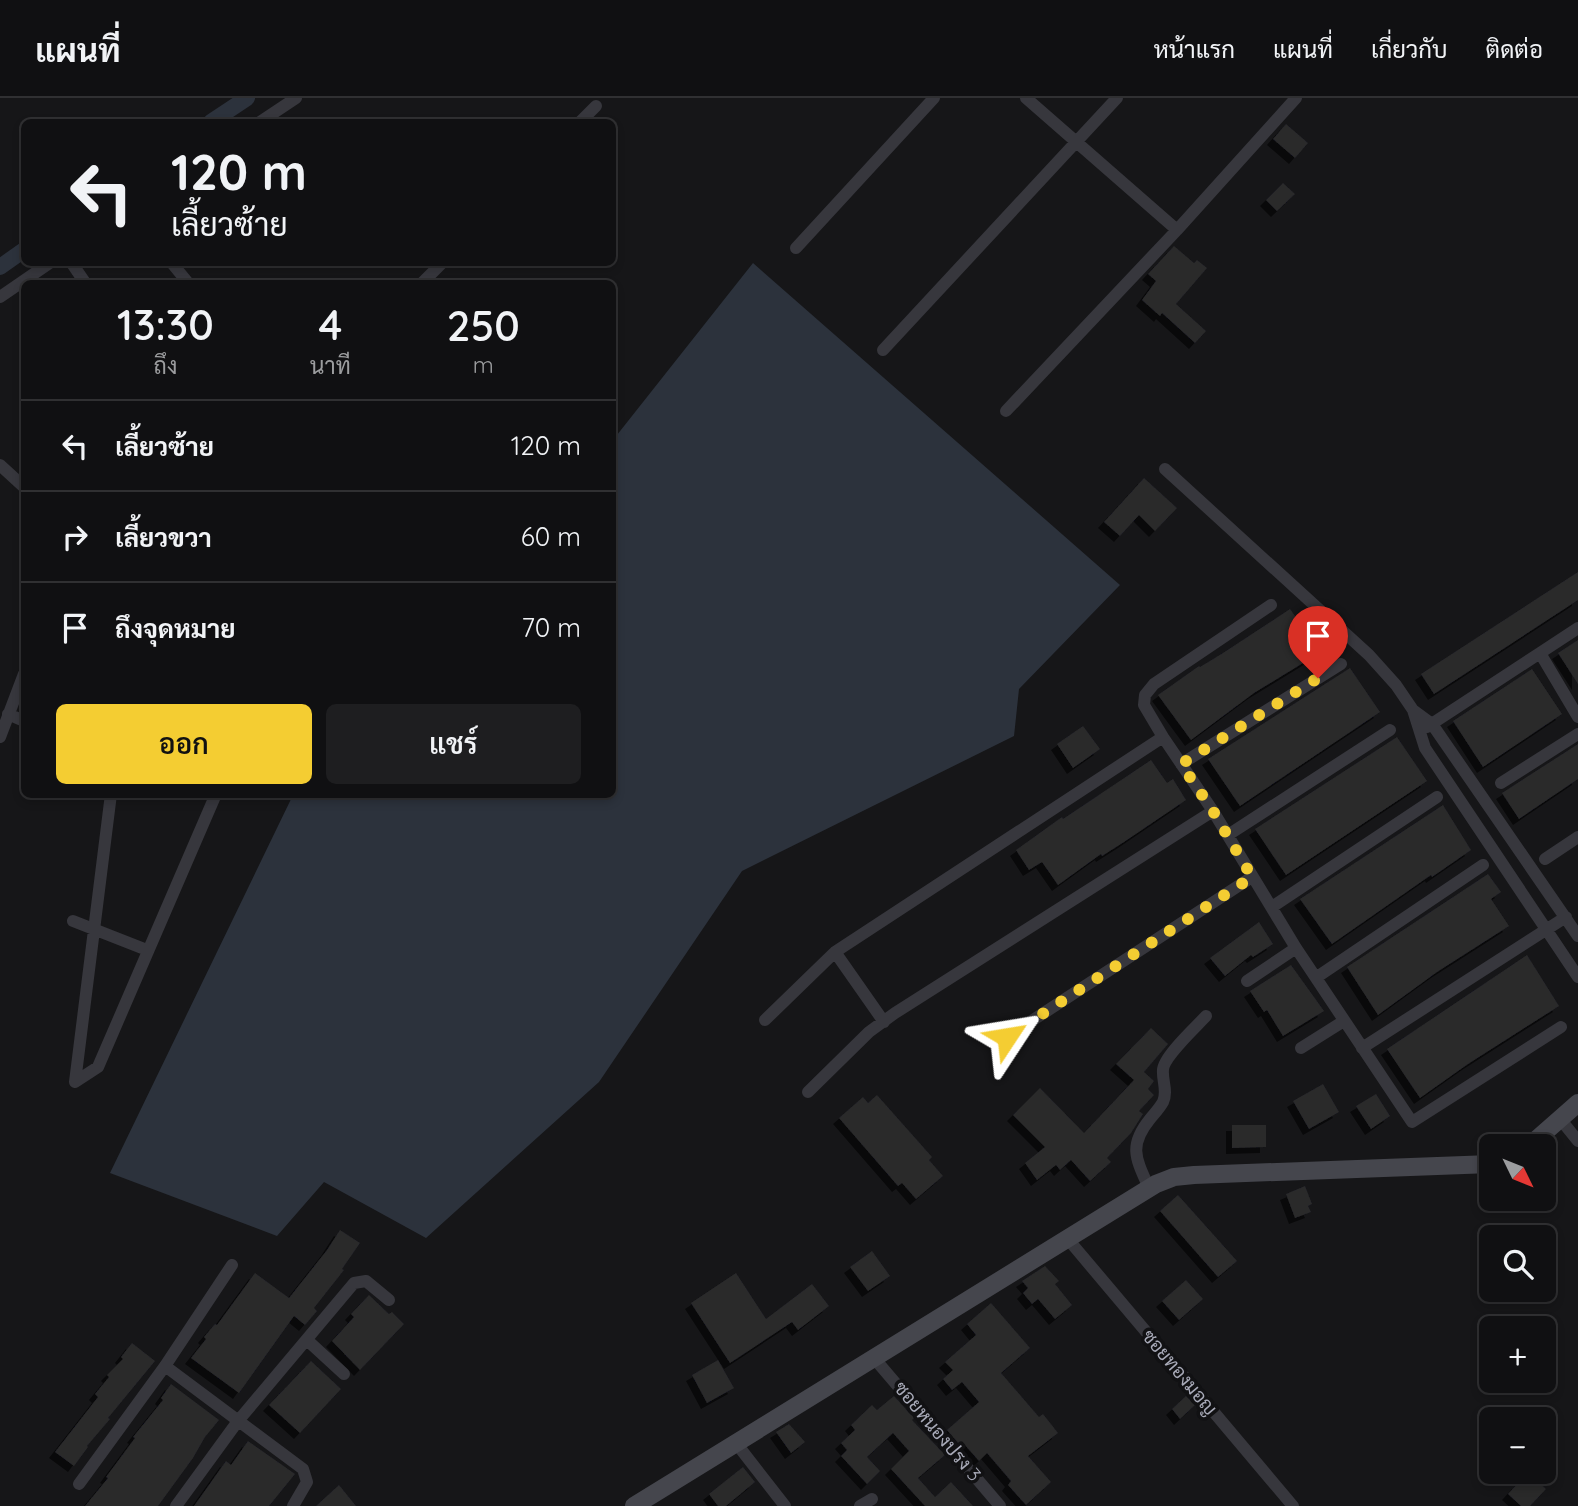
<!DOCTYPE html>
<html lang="th">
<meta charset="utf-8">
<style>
body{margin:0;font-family:Quicksand,Sarabun,sans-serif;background:#1e1e20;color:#f1f3f6;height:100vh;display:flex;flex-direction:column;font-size:26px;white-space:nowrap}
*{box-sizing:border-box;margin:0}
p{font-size:23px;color:#9c9d9f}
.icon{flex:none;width:38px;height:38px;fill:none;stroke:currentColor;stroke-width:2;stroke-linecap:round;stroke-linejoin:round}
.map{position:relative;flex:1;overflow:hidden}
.drawer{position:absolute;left:21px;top:182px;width:595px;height:518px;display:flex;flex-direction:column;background:#101012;border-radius:10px;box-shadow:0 4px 10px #0003,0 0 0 2px #303032}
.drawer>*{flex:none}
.top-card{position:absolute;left:21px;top:21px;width:595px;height:147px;border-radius:10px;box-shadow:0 4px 10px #0003,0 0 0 2px #303032;background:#101012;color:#f1f3f6;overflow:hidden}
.needle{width:46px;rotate:133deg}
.buttons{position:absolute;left:1479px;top:1036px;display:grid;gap:14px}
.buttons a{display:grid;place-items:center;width:77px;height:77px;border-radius:10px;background:#101012;box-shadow:0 4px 10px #0003,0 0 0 2px #303032;font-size:35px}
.pin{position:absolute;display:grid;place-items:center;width:60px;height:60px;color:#fff;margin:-72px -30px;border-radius:50% 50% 50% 0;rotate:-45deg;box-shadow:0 0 7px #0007}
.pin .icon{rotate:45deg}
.me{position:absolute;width:77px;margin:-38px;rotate:57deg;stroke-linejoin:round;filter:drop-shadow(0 0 5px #0008)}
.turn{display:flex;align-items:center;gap:24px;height:147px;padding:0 35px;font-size:32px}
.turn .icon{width:91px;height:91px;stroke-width:2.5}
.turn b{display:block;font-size:49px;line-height:60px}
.eta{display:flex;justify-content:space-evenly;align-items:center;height:119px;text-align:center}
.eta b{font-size:42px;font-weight:600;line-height:49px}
.action{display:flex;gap:14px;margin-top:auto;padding:14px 35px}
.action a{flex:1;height:80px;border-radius:10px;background:#f4cd32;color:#111;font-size:28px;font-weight:600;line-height:80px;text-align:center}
.action a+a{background:#1e1e20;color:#f1f3f6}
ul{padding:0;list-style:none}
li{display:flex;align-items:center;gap:21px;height:91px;padding:0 35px;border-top:2px solid #303032}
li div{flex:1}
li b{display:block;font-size:26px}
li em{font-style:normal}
header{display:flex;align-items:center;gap:42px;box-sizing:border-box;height:98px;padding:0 35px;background:#101012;border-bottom:2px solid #303032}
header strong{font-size:33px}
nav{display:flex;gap:38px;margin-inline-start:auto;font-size:24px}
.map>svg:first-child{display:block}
.water{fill:#2c323c}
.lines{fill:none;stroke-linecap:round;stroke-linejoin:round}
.canal{stroke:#2c323c;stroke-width:16}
.building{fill:#29292c;filter:url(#shadow)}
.street{stroke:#37373d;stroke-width:12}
.secondary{stroke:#45464d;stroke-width:18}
.route{stroke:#f4cd32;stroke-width:12;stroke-dasharray:0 21.6}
.labels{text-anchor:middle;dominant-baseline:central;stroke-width:7;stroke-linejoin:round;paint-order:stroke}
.street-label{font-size:19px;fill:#a8aab8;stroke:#111113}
</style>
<header>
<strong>แผนที่</strong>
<nav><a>หน้าแรก</a><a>แผนที่</a><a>เกี่ยวกับ</a><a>ติดต่อ</a></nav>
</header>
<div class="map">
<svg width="1578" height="1408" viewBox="0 0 1578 1408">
<defs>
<filter id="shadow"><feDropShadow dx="-6" dy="6" stdDeviation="0" flood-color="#0009"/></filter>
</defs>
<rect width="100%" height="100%" fill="#161618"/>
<path class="water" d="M753 165 1120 487 1019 591 1014 638 742 773 599 984 426 1140 324 1084 277 1138 110 1075 293 697 612 696 613 342Z"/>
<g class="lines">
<path class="canal" d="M211 24 247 0
M0 169 24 152"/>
</g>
<path class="building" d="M1286 26 1308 45 1295 60 1273 41Z
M1283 85 1295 96 1277 113 1266 102Z
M1174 148 1194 165 1197 162 1207 170 1176 206 1206 233 1195 245 1162 215 1160 218 1142 202 1156 183 1148 176Z
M1144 380 1177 410 1155 433 1139 417 1120 438 1104 424Z
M1578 474V502L1434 596 1421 576Z
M1290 511 1308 536 1313 533 1326 551 1254 595 1191 642 1158 597 1199 568 1200 569 1223 555Z
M1578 542V586L1558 555Z
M1350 570 1380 614 1240 708 1208 661Z
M1532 571 1562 616 1483 669 1453 623Z
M1083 628 1100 651 1073 670 1057 646Z
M1397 639 1427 683 1286 777 1255 731Z
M1578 646V681L1519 721 1502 695Z
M1151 662 1167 685 1173 681 1186 702 1124 744 1102 758 1101 756 1058 787 1042 764 1029 772 1016 752 1062 719 1063 721Z
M1443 707 1471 752 1432 779 1431 777 1332 846 1300 801Z
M1488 776 1501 794 1491 801 1509 828 1437 874 1378 917 1347 869Z
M1259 824 1273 846 1253 859 1251 857 1225 878 1210 860Z
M1527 857 1559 908 1468 966 1420 1000 1387 951Z
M1291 867 1324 913 1283 938 1267 912 1264 914 1250 893Z
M1151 930 1168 946 1144 974 1154 983 1148 991 1154 997 1139 1013 1143 1016 1131 1035 1107 1060 1111 1064 1090 1083 1071 1062 1060 1072 1056 1067 1037 1082 1025 1065 1045 1049 1013 1017 1040 990 1084 1035 1134 982 1116 966Z
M1323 986 1339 1014 1309 1031 1293 1003Z
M1376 996 1390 1018 1371 1031 1356 1008Z
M877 997 932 1059 929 1062 943 1078 916 1101 902 1085 898 1088 839 1020 863 999 868 1005Z
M1232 1027H1266V1049L1232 1050Z
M1305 1088 1312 1106 1308 1108 1311 1114 1295 1120 1286 1096Z
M1178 1097 1237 1163 1218 1179 1160 1113Z
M340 1132 360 1145 342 1171 344 1172 314 1210 317 1213 305 1227 294 1218 239 1295 191 1260 206 1241 204 1239 215 1226 217 1227 255 1175 289 1200 327 1152Z
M872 1153 890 1178 868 1193 850 1169Z
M1045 1168 1059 1183 1055 1186 1072 1207 1055 1221 1038 1201 1032 1206 1023 1195 1028 1190 1022 1183Z
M736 1175 766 1221 812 1186 829 1208 798 1232 792 1224 730 1265 691 1205Z
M1186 1182 1203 1201 1179 1222 1162 1203Z
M369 1197 389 1216 392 1214 404 1226 360 1272 332 1243 354 1219 351 1216Z
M991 1205 1030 1250 1001 1275 1039 1319 1043 1316 1058 1335 1028 1358 1051 1384 1026 1407 1008 1387 1011 1383 987 1355 979 1363 964 1346 958 1345 947 1332 979 1304 962 1284 952 1292 943 1281 953 1272 945 1264 976 1237 967 1226Z
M132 1245 155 1263 108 1320 110 1321 87 1348 88 1349 74 1368 55 1354 98 1299 95 1296 109 1279 107 1277 123 1261 121 1259Z
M718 1262 734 1290 707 1305 692 1277Z
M311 1263 341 1291 300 1335 269 1307Z
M171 1286 219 1322 205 1339 193 1360 158 1408H85L108 1380 106 1379 135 1340 133 1339 163 1302 161 1300Z
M894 1298 914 1320 912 1322 945 1357 918 1380 935 1399 951 1384 973 1408H925L891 1371 909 1353 893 1335 867 1359 880 1373 867 1386 841 1358 847 1352 841 1345 855 1332 851 1327 872 1307 877 1312Z
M1186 1298 1195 1307 1180 1321 1172 1311Z
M789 1326 805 1344 791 1355 776 1334Z
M248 1343 295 1376 269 1408H194L226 1363 231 1367Z
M743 1369 755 1384 726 1408H718L709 1396Z
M1528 1374 1546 1391 1530 1408H1521L1508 1396Z
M339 1387 356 1408H316Z"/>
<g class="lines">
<path class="street" d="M1026 0 1177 132
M260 24 296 0
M580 24 596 8
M796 150 934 0
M71 164 86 186
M171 164 189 186
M421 186 443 164
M0 199 51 164
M883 252 1117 0
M1006 313 1177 132 1296 0
M0 367 24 389
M1165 371 1369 557 1396 587 1413 612 1432 626 1578 838
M1271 507 1154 586 1145 597 1144 607 1163 639 1213 713 1296 850 1412 1024 1561 929
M1540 555 1578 530
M1413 612 1425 650 1578 879
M8 616 24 623
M1427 629 1540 555 1578 619
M0 639 24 576
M1181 666 1341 566
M1501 685 1578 636
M111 696 75 984 98 969 216 696
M1228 737 1390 632
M1545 761 1578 739
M1272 809 1437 699
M73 823 147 852
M835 854 884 924
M1317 879 1483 767
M1247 883 1296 850
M765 922 835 854 1163 639
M1007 939 1252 779
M1301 950 1344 923
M1362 950 1566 819
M808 994 869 934 895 915 1213 713
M1561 1022 1578 1043
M1149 1090C1136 1061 1128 1048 1150 1021 1154 1016 1159 1011 1163 1004 1168 993 1162 983 1163 972 1163 959 1196 929 1206 918
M1067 1140 1293 1408
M307 1242 344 1276
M874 1260 1000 1408
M165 1268 303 1371 307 1384 293 1408
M736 1345 785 1408
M79 1386 165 1268 232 1167
M176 1408 238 1323 354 1185 366 1183 389 1202
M860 1408 872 1401"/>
<path class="secondary" d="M1529 1048 1578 1005
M634 1408 1156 1086 1174 1079 1194 1077 1491 1066"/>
</g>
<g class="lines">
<path class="route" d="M1007 939 1252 779 1213 713 1181 666 1318 580"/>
</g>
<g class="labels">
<g class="street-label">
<text transform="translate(1180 1274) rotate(50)">ซอยทองมอญ</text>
<text transform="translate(938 1333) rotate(50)">ซอยหนองปรง 3</text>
</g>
</g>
</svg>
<div class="buttons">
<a><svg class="needle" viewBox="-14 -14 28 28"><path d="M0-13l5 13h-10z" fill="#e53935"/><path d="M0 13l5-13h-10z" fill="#9c9d9f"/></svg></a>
<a><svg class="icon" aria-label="search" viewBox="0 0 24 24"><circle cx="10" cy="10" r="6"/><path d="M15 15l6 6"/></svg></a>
<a>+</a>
<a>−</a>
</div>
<div class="pin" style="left:1318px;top:580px;background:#d93025"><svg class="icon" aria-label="arrive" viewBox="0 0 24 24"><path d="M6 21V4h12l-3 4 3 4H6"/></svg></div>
<svg class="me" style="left:1007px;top:939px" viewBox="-20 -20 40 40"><path d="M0-17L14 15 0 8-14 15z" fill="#f4cd32" stroke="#fff" stroke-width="4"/></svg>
<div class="top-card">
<div class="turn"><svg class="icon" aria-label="left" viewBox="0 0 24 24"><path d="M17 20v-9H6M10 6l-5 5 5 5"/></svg><div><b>120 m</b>เลี้ยวซ้าย</div></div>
</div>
<section class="drawer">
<div class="eta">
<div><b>13:30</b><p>ถึง</p></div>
<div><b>4</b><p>นาที</p></div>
<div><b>250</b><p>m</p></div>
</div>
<ul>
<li><svg class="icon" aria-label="left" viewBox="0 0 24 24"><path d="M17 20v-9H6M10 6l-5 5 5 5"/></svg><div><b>เลี้ยวซ้าย</b></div><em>120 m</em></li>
<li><svg class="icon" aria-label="right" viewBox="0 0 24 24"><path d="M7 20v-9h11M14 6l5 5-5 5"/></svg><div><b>เลี้ยวขวา</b></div><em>60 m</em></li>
<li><svg class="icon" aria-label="arrive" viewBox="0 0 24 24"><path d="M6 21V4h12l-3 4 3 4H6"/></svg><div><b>ถึงจุดหมาย</b></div><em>70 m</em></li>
</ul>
<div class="action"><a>ออก</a><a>แชร์</a></div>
</section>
</div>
